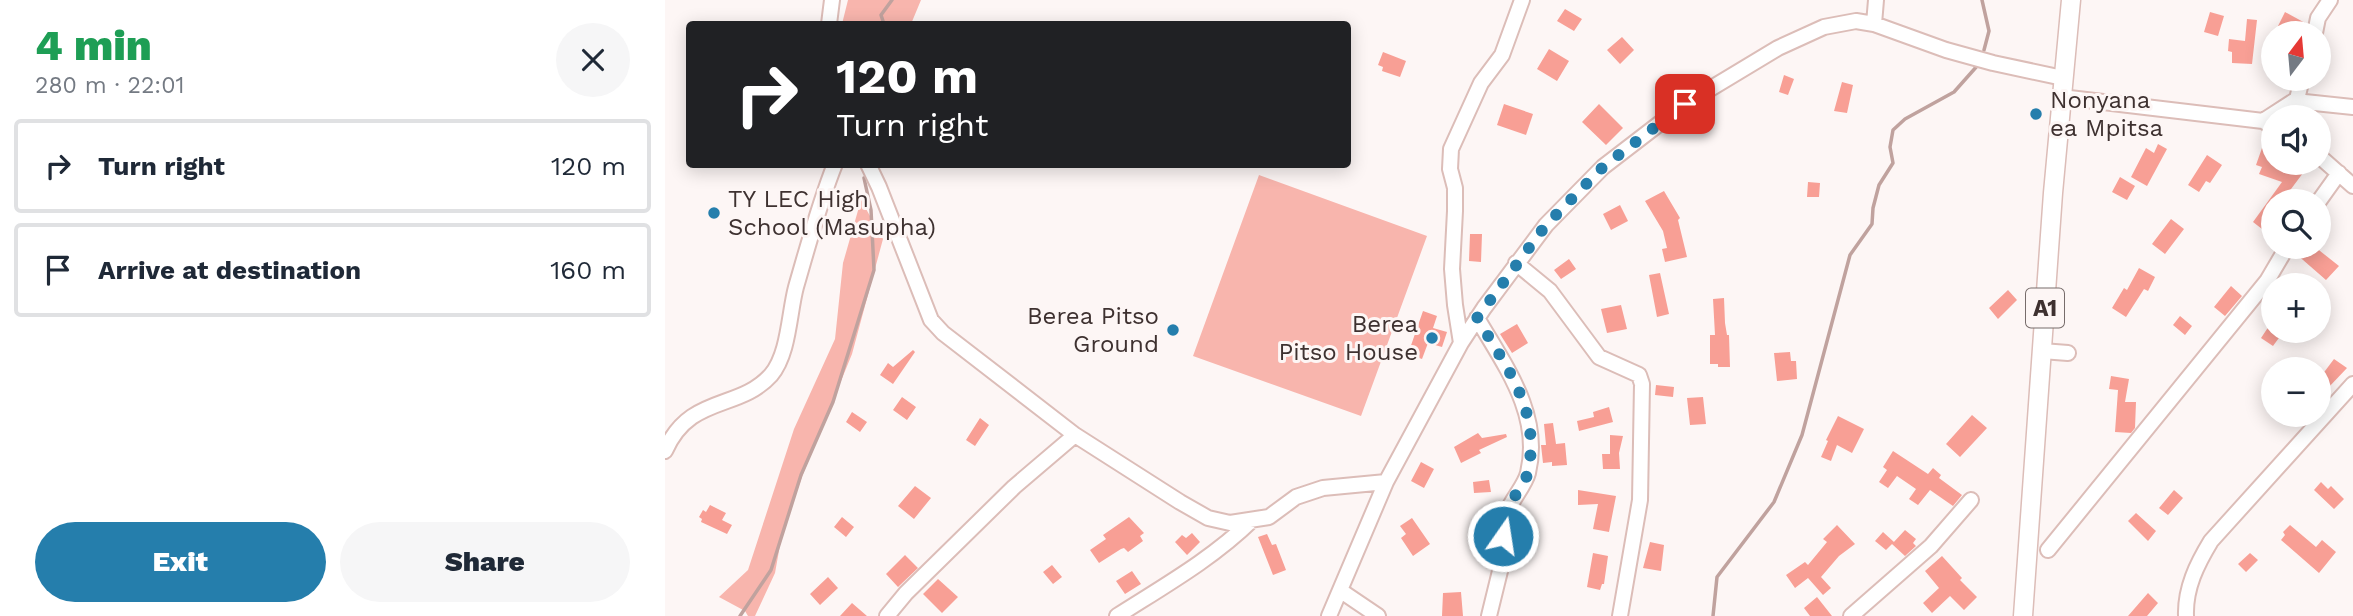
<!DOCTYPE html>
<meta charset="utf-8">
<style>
body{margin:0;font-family:"Work Sans",sans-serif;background:#f6f6f7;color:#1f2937;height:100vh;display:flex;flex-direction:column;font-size:26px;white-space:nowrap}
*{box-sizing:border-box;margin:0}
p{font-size:23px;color:#747a83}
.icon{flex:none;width:38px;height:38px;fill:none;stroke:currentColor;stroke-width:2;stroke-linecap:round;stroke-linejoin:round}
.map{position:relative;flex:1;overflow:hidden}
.details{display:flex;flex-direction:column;background:#fff;width:665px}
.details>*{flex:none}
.guide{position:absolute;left:21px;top:21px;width:665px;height:147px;border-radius:7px;box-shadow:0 4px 18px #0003;background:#202124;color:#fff;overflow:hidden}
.needle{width:46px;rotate:16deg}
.buttons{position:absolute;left:1596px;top:21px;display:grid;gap:14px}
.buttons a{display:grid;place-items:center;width:70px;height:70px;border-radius:50%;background:#fff;box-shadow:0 4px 18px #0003;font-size:35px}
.pin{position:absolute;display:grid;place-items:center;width:60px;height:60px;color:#fff;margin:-30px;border-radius:14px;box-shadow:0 4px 10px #0006}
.me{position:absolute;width:77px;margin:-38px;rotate:13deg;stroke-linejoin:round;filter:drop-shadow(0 0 5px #0008)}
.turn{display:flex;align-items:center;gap:24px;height:147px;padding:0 35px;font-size:32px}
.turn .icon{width:91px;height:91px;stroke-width:2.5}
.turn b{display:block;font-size:49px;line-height:60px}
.round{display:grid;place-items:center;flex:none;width:74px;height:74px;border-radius:37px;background:#f6f6f7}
.headline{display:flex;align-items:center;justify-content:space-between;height:119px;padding:0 35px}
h1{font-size:42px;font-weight:800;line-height:52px;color:#1e9e55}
.cta{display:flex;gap:14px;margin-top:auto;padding:14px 35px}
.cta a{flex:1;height:80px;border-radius:42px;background:#257eac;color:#fff;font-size:28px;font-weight:800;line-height:80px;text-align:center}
.cta a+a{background:#f6f6f7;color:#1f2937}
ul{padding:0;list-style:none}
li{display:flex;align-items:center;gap:21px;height:94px;margin:0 14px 10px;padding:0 21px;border:4px solid #e0e1e3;border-radius:7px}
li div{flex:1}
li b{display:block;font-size:26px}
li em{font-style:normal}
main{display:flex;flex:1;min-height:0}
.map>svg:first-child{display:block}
.green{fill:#f8b5ad}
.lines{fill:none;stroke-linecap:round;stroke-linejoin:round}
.stream{stroke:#c0a29e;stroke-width:3.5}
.building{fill:#f89f95}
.minor-casing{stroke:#dcbdb8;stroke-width:18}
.major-casing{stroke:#dcbdb8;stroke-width:21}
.minor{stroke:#fff;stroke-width:14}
.major{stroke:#fff;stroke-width:18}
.route{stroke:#257eac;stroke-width:12;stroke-dasharray:0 21.6}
.poi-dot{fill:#257eac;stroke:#fdf6f5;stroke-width:2.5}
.labels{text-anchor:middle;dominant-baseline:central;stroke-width:6;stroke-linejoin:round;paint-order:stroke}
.shield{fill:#fdf6f5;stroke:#776c6b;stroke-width:2}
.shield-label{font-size:23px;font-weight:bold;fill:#3e3130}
.poi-label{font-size:24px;fill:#3e3130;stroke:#fdf6f5;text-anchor:start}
</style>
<main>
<section class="details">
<div class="headline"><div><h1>4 min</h1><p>280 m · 22:01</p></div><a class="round"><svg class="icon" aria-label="close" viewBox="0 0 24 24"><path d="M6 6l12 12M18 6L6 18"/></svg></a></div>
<ul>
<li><svg class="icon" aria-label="right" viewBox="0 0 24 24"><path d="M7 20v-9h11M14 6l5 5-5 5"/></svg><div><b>Turn right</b></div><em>120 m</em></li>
<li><svg class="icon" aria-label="arrive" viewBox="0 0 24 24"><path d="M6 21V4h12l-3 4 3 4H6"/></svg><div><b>Arrive at destination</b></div><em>160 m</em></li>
</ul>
<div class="cta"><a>Exit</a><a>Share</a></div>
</section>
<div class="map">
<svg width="1688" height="616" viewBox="0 0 1688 616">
<rect width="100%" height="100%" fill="#fdf6f5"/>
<path class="green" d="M183 0H256L246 24H177Z
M594 175 762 236 696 416 528 356Z
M196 200 218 239 187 354 138 474 117 534 110 573 90 616H83L80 611 54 597 83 570 129 429 170 339 178 263Z"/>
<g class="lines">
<path class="stream" d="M1317 0 1324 31 1319 50
M219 24 216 15 227 0
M75 616 106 570 136 475 168 402 209 270 206 210 199 178
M1048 616 1052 577 1109 502 1137 435 1185 255 1207 224 1208 208 1214 185 1228 163 1225 147 1228 130 1240 119 1289 92 1313 65"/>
</g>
<path class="building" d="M900 9 917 19 909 31 892 21Z
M1545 12 1559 16 1553 36 1539 32Z
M1620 12 1642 24 1640 33H1627L1613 26Z
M1582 19 1592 20 1587 64 1567 63V52L1563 51 1564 39 1580 41Z
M957 37 969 50 955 64 942 50Z
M884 49 904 61 892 81 872 69Z
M718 52 741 61 735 77 717 71 718 67 713 65Z
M1119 75 1129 79 1123 95 1114 92Z
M1177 82 1188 85 1182 113 1169 111Z
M839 104 868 114 861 135 832 125Z
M934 104 958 128 941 145 917 122Z
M1493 144 1502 149 1482 186 1466 177 1481 148 1489 153Z
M1597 148 1608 152V163H1624L1638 173 1617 201H1608V214L1597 229 1588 222 1617 182 1594 174 1597 167 1591 165Z
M1542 155 1557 165 1545 183 1541 181 1534 192 1523 185Z
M1455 177 1470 186 1462 200 1447 192Z
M1143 182 1155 183 1154 197H1142Z
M999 191 1015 218 1013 220 1022 257 1000 262 997 249 1002 248 998 231 980 201Z
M955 205 963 221 946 230 938 214Z
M1506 219 1519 229 1500 254 1487 244Z
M805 234H817L816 262 804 261Z
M1634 247H1650L1674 266 1661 280 1630 253Z
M904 259 911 269 896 279 889 270Z
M1474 268 1490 277 1483 291 1479 289 1461 317 1447 308 1459 288 1462 290Z
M995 273 1004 314 992 317 984 275Z
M1566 286 1577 296 1560 316 1549 307Z
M1343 290 1352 300 1333 319 1324 308Z
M1059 298 1060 323 1062 335H1064L1065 367H1053V364H1045V335H1050L1048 299Z
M956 305 962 329 942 333 936 309Z
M758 311 772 316 768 328 782 332 777 347 763 343 757 359 743 354Z
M1515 316 1527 326 1520 335 1508 325Z
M1608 320V331H1619L1608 346 1596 338Z
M852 324 863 343 847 353 835 334Z
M248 350 250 352 228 384 215 375 223 363 228 367Z
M1125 352 1126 361H1131L1132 379 1112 381 1109 353Z
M1669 359 1682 368 1663 388 1654 379Z
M1446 376 1464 379 1460 402H1471L1470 428 1466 433 1450 432 1453 390 1444 389Z
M991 385 1009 387 1008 397 990 395Z
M237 397 251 407 242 420 228 410Z
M1038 397 1041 424 1025 425 1022 398Z
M944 407 948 422 914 431 912 421 929 417 928 412Z
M187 412 202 422 195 432 181 422Z
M1307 415 1322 428 1295 457 1281 444Z
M1173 416 1199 429 1187 453 1172 445 1166 461 1156 457 1163 441 1161 440Z
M315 418 324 425 310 446 301 440Z
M888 423 891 444 900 443 902 465 887 466V462L878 463 876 445H881L879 424Z
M813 433 817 438 841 434 842 437 814 450 816 453 796 463 789 447Z
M945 435 958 436 954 453 955 469H938L937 454H945Z
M1228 451 1263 474 1268 468 1276 475 1274 478 1297 495 1288 506 1265 490 1253 505 1244 499 1251 489 1232 476 1223 488 1214 482 1222 470 1218 467Z
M756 462 769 469 759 488 746 481Z
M824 480 826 492 809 493 808 482Z
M1656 482 1663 489 1666 486 1679 499 1669 509 1649 490Z
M250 486 266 498 249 519 233 506Z
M913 490 951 496 944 532 928 529 933 504 913 505Z
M1509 490 1518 498 1503 515 1494 508Z
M45 505 61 513 57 520 67 525 62 534 36 522 37 519 34 517 38 510 41 512Z
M1471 513 1491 531 1483 541 1463 521Z
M177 517 189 527 181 537 169 527Z
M464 517 479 533 475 536 478 541 463 552 459 548 456 549 434 563 425 550 441 539 438 535Z
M747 518 765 544 748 556 736 538 741 534 735 526Z
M1172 525 1190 544 1174 556 1156 577 1166 588 1158 595 1143 578 1130 588 1121 575 1140 562 1143 565 1162 542 1158 539Z
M1625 525 1651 547 1657 540 1671 552 1654 573 1616 540 1620 535 1618 532Z
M1240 530 1251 539 1248 543 1251 546 1240 556 1227 544Z
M1218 532 1229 542 1221 550 1210 541Z
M527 533 535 542 522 555 510 542 517 535 521 538Z
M602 534 607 545 611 544 621 570 608 575 593 537Z
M985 542 999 545 996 571 978 568Z
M928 553 943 556 939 584H937L935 590 922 587Z
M1585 553 1593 560 1581 572 1573 564Z
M240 555 253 568 233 587 221 574Z
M1277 556 1297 578 1295 580 1312 597 1299 610 1285 596 1267 613 1258 603 1274 588 1260 571Z
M387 565 397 577 388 584 378 572Z
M467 571 476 584 460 594 451 581Z
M163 577 173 588 155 605 145 594Z
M273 579 293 597 277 613 258 594Z
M796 592 798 616H777L778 593Z
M1483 593 1493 603 1482 616H1463Z
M1152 597 1167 616H1145L1139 608Z
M187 603 202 616H175Z"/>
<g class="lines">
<g class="minor-casing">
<path id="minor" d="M164 24 167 0
M1209 24 1211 0
M1650 33 1653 18 1665 0
M1396 97 1598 121 1608 127
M1632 99 1637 79
M1598 121 1632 99 1640 102 1688 107
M1654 156 1688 186
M203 164 214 187 266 320 278 333 410 435 515 502 543 518 565 523 604 517 631 497 658 488 721 482
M1654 201 1674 173
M851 263 885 291 934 357 974 375 977 384 975 500 955 616
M812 318C840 366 877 414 863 473 859 488 845 500 841 516L835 571 824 616
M796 343 790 305 787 269 790 211V188L785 169 786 149 816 83 837 55 857 0
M1377 351 1403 353
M0 451C25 394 74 411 106 375 124 354 124 313 131 287 143 246 154 204 170 164
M1383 550 1602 281 1622 247
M676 591 713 616
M222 616 241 593 349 487 410 435
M452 616C499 586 547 559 587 520
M664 616 721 482 796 343 819 308 881 225 938 167 1020 104 1113 48 1159 27 1191 21 1209 24 1281 50 1328 63 1398 78
M1186 616 1266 546 1306 500
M1521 616C1520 588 1532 564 1546 541L1688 384"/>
</g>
<g class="major-casing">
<path id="major" d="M1358 616 1388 193 1406 0"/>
</g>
<use href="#minor" class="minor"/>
<use href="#major" class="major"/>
</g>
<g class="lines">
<path class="route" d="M838 536C840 525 839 514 845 504 851 493 860 484 863 472 876 410 842 368 812 318L881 225 938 167 1020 104"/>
</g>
<g class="poi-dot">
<circle cx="1371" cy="114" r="7"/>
<circle cx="49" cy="213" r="7"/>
<circle cx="508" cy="330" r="7"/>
<circle cx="767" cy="338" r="7"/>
</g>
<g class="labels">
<rect class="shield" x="1361" y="288.5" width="38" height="39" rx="5"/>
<g class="shield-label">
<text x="1380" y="308">A1</text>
</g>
<g class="poi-label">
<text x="1385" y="100">Nonyana<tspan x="1385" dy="28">ea Mpitsa</tspan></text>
<text x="63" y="199">TY LEC High<tspan x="63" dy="28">School (Masupha)</tspan></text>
<text x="494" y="316" text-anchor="end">Berea Pitso<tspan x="494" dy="28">Ground</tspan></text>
<text x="753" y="324" text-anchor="end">Berea<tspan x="753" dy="28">Pitso House</tspan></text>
</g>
</g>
</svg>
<div class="buttons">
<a><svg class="needle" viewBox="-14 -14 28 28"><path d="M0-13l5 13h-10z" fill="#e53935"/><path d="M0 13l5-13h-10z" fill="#747a83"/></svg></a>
<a><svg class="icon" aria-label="sound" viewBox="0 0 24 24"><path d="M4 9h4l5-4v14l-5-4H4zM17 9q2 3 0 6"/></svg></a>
<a><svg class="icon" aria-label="search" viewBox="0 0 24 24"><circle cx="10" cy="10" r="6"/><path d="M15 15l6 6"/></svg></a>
<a>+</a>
<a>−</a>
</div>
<div class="pin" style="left:1020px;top:104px;background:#d93025"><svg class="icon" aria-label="arrive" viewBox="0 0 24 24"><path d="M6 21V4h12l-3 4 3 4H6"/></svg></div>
<svg class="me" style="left:838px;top:536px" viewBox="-20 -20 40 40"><circle r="17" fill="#257eac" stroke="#fff" stroke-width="3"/><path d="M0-11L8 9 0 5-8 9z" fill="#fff"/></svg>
<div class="guide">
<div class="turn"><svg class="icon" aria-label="right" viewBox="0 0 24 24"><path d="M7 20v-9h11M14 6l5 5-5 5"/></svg><div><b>120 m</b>Turn right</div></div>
</div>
</div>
</main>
